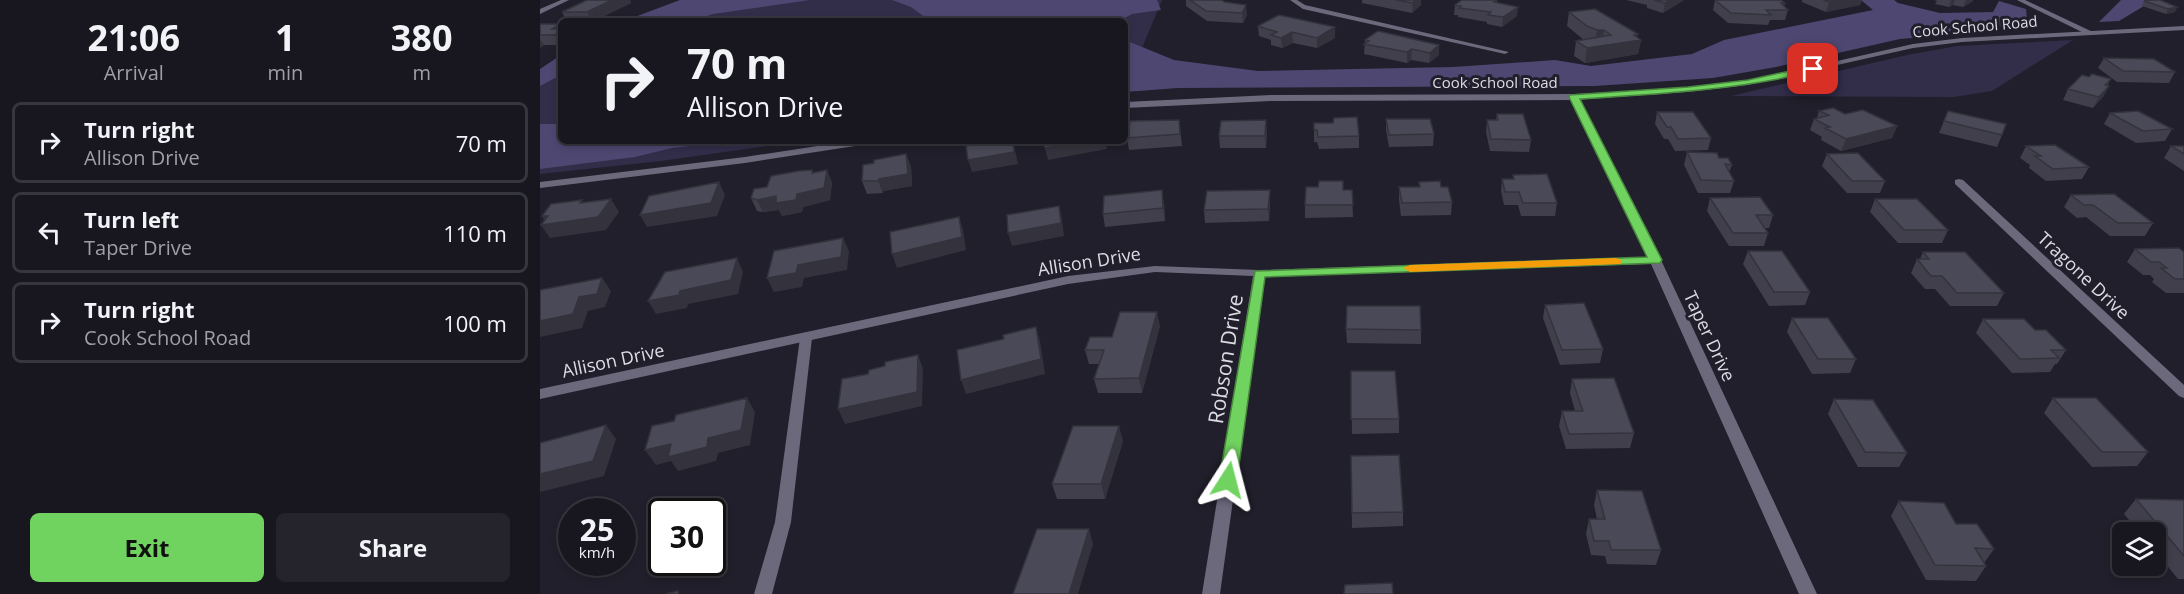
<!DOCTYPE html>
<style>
body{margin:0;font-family:"Open Sans",sans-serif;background:#25242d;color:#f1f3f6;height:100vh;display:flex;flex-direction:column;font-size:22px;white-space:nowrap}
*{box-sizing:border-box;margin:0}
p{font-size:20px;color:#9f9fa5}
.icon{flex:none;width:33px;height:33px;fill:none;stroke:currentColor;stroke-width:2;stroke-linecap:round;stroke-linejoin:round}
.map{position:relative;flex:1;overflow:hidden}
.panel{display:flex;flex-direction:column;background:#181720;width:540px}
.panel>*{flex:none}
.top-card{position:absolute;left:18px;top:18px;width:570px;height:126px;border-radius:9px;box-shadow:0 3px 9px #0003,0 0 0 2px #36363e;background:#181720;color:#f1f3f6;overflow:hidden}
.fabs{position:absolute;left:1572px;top:522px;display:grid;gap:12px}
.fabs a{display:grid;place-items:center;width:54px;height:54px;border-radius:9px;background:#181720;box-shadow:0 3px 9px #0003,0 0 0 2px #36363e;font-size:30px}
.speed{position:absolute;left:18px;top:498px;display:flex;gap:12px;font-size:30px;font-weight:700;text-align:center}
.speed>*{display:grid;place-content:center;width:78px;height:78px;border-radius:50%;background:#181720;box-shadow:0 3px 9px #0003,0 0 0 2px #36363e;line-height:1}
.speed small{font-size:15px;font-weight:400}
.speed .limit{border:3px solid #111;border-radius:9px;background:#fff;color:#111}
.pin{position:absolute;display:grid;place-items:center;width:51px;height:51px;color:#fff;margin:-26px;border-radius:12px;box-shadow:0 3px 9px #0006}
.me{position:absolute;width:66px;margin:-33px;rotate:9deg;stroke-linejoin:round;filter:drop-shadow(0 0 4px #0008)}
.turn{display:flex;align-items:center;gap:21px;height:126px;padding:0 30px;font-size:27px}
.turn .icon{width:78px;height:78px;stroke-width:2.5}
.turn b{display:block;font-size:42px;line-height:51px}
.eta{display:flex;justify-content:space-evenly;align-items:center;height:102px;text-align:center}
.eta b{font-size:36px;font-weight:700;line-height:42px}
.cta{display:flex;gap:12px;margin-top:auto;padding:12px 30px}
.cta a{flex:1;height:69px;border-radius:9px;background:#70d35f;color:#111;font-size:24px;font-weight:700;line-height:69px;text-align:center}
.cta a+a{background:#25242d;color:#f1f3f6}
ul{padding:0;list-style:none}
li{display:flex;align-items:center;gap:18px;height:81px;margin:0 12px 9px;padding:0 18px;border:3px solid #36363e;border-radius:9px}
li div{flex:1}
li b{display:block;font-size:22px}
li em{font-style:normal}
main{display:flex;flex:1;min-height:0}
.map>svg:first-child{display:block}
.green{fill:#322d49}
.forest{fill:#4e4771}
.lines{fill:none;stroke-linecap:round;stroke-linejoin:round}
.service{fill:#6c697d;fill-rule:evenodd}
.minor{fill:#6c697d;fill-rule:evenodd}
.tertiary{fill:#6c697d;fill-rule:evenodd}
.wall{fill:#403f4b}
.shaded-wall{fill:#34333d}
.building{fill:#4a4957;stroke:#34333d;stroke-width:1.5}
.route{fill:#70d35f;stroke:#49893e;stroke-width:1.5}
.slow{fill:#f59e0b}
.labels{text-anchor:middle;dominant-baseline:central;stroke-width:6;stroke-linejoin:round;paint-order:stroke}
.far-street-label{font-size:15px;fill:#dcdce4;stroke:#201f2b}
.street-label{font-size:18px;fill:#dcdce4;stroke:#201f2b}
.near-street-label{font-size:21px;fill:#dcdce4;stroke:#201f2b}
</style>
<main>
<section class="panel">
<div class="eta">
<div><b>21:06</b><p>Arrival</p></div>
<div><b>1</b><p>min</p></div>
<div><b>380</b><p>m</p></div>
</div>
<ul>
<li><svg class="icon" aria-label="right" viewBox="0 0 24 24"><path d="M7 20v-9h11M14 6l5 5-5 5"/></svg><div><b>Turn right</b><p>Allison Drive</p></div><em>70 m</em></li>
<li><svg class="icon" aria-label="left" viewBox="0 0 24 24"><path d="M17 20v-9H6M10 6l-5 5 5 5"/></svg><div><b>Turn left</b><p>Taper Drive</p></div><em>110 m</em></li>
<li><svg class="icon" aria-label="right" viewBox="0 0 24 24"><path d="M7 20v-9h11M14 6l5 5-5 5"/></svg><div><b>Turn right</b><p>Cook School Road</p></div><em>100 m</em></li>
</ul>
<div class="cta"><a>Exit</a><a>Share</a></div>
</section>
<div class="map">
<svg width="1644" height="594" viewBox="0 0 1644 594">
<rect width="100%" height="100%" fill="#201f2b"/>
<path class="green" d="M162 0H622L585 89V21H121Z
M1533 40 1452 91 1414 97 1191 96 1367 55 1417 46Z
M21 72V141H262L121 161 0 174V83Z"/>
<path class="forest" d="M140 0H270L173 14 153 21H84Z
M352 0H617L621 10 592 14 579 21H390L371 7Z
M1321 0H1354L1358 3 1400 13 1453 12 1459 1 1486 9 1488 27 1435 26 1421 34 1360 39 1236 67 1173 78 1055 86 638 88 585 92V42H590L634 60 718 71 913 67 1015 60 1051 66 1152 54 1184 40 1333 10Z
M1581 0H1614L1579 21 1559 22Z
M21 55V75L0 86V69Z
M0 124H21V141H193L132 148 95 157 0 169Z"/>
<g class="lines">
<path class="service" d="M266 334 272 338 251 522 232 594H214L235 522 260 338Z"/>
<path class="minor" d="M21 0H29L0 14V9Z
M750 0H757L765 5 969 52 965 54 763 9Z
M1477 0H1485L1555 33 1548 35Z
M1034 94 1038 97 1121 260 1277 594H1259L1111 264 724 276 680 594H662L713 276 615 272 528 284 0 399V389L528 276 615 266 719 270 1108 257 1030 97Z
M1419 179 1423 180 1644 385V398L1639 396 1415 184V180Z"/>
<path class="tertiary" d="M1644 26V30L1422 42 1373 48 1208 85 1147 92 1034 100 731 101 585 108V102L731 95 1034 94 1147 88 1208 81 1373 44 1422 38Z
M310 141H333L328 144 205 163 0 188V182L205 157Z"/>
</g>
<path class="wall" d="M47 0H90L91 3 54 21H27L22 12Z
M646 0H682L683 1 707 15 703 23 667 21 646 6Z
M822 0H881V5L872 13 822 3Z
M957 0V3L977 16 962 27 947 24V22L918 17V15H914L915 5Z
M1086 0H1144L1123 13 1107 8V5Z
M1175 0 1245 3 1244 6 1248 10 1245 20H1230L1228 25 1188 23 1173 10Z
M1262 0H1322L1320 5 1286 12 1262 2Z
M1394 0H1433V1L1423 7 1413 5 1409 7 1395 4 1397 1Z
M1604 1 1637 7 1635 12 1626 14 1602 6Z
M1029 12 1098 34 1097 37 1101 40 1098 54 1045 63 1034 56 1036 41 1044 40 1027 26Z
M0 24H21L20 45H4L0 48Z
M718 26 795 27V38L777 48 753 43 742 48 731 45V40L719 36Z
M825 40 899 45V55L889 63 871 60 867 63 824 54Z
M1564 58 1635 72 1629 83 1577 82 1558 68Z
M1549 77 1571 79 1567 86H1569L1563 97 1553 108 1523 100 1528 89Z
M1279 111 1305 114 1357 126 1352 138 1301 151 1281 140 1282 137 1270 130 1274 119 1277 118Z
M1408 111 1462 135 1457 147 1399 133Z
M1117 112 1171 138 1168 150 1135 151 1128 139H1124L1115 124Z
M1570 113 1632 129 1625 141 1596 143 1564 124Z
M957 114 991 140 989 152 950 151 946 132 947 120H956Z
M846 119 894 134 893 146 849 147 846 130Z
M639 120 642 146 589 150 587 138Z
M774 123 819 136V148L779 149 777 142H774Z
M727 132 726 148H680L679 136Z
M1486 146 1549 167 1542 179 1506 181 1489 168 1490 165 1480 158Z
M1631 146H1644V171L1624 158Z
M1147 152 1179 158 1192 165 1189 173 1194 181 1190 193H1158L1144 165Z
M366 154 371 167 372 186 343 191V193L327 194 322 181 334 163Z
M1287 154 1345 181 1340 193H1307L1282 166Z
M272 170 273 172 292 182 290 200 263 207 262 212 242 216 239 210 223 212 217 211 211 198 227 187Z
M973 175 1017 203 1015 216H981L978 205H964L961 191 962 179H973Z
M879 182 901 187 912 202 911 215 861 216 859 200V187H879Z
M803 190H812L813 217 765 218V205Z
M1531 195 1613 223 1605 236H1570L1546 217 1537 218 1524 207Z
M1170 198 1233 215 1229 228H1225L1228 233 1224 246H1189L1167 211Z
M1335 199 1408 230 1402 243H1358L1330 212Z
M624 203 625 221 565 227 563 214Z
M730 203 729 221 665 223 664 210Z
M1595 249 1644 252V293H1626L1612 282 1614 279 1610 275H1603L1587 262Z
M1208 251 1270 292 1265 305 1229 306 1203 264Z
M1383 252 1464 293 1457 306H1410L1395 289H1385L1371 273 1377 259H1380Z
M1005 305 1063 349 1060 363 1020 365 1003 318Z
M1252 318 1316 359 1310 373 1272 374 1247 332Z
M1443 319 1495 330 1526 350 1517 364H1515L1510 372 1472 373 1436 333Z
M620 326 602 393H558L554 379 559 364H549L545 350 572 337Z
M806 329 881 330V344L807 343Z
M811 371 859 419V433L812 434Z
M1032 379 1094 433 1090 448 1026 449 1019 426 1022 411H1035L1030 393Z
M1513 398 1608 452 1597 466 1552 467 1504 413Z
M1294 399 1367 453 1359 467H1318L1288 414Z
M583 441 565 499H517L512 484Z
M811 456 863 512V526L812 528Z
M1057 490 1121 550 1116 565 1067 564 1065 556 1051 555 1046 534 1049 519H1057L1054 505Z
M1596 499 1644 500V579H1638L1616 552V532H1599L1584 514Z
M1359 501 1416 524 1454 549 1444 563 1446 566 1436 581 1386 580 1351 516Z"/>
<path class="shaded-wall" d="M72 0H90L91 3 54 21H52L47 12Z
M873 0H881V5L872 13Z
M1130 0H1144L1123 13 1125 3Z
M1300 0H1322L1320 5 1286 12 1289 2Z
M1411 0H1415L1413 5 1409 7Z
M1426 0H1433V1L1423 7Z
M706 5 707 15 703 23 702 13Z
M978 7 977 16 962 27 963 17Z
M1637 7 1635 12 1626 14 1628 9Z
M21 24V45H20L12 29Z
M795 27V38L777 48V38Z
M1057 30H1064L1061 44 1055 45Z
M752 32 753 43 742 48 741 38Z
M1098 34 1097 40H1101L1098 54 1045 63 1047 48Z
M0 39 4 45 0 48Z
M899 45V55L889 63 890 53Z
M872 49 871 60 867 63V52Z
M1569 86 1563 97 1553 108 1559 97Z
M726 120 727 132 726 148 725 136Z
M1357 126 1352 138 1301 151 1306 139Z
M473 141 478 164 432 172 428 160Z
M544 141H565L567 149 508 160 505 148Z
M366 154 371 167 372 186 343 191V193L338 181 339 179Z
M287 170 292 182 290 200 263 207 262 212 242 216 239 210 223 212 217 200 257 194Z
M179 182 185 195 177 216 107 227 100 215Z
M622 190 624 203 625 221 623 208Z
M730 190V203L729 221 728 209Z
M71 199 79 212 66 230 10 238 1 225 6 224 2 216Z
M519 206 522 219 524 236 472 246 468 233Z
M419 217 423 230 426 250 357 268 352 254Z
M303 238 309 251 307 270 264 278 262 287 234 292 227 278 258 265Z
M197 258 203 272 198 294 148 304 147 308 116 314 108 301 140 291Z
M62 278 71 291 65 307 48 311 42 328 0 337V321L39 297Z
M617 312 620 326 602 393 599 378Z
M496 327 500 341 505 374 426 394 421 380Z
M378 355 383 369 382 406 305 424 298 409Z
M207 398 215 412 210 445 178 453 176 461 138 471 131 461 116 465 105 450 131 444 168 438Z
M66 425 76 439 64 476 0 492V474Z
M579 426 583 441 565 499 561 484Z
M549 529 553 544 538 594H529Z"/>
<path class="building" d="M47 0H72L47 12H22Z
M650 0H681L685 2 706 5 702 13 666 11Z
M856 0H876L872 3Z
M922 0H957L954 2 978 7 963 17 948 15 951 12 919 8 921 6 915 5Z
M1114 0H1130L1125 3Z
M1175 0H1241L1245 3H1241L1248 10H1226L1231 15 1191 13Z
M1283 0H1300L1289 2Z
M1612 0H1620L1637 7 1628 9 1604 1Z
M1055 9 1098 34 1094 35 1101 40 1047 48 1036 41 1071 35 1064 30H1057L1047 26 1029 12Z
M739 15 795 27 777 38 752 32 741 38 731 35 737 32 718 26Z
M0 24H21L12 29H21V32L14 35H0Z
M838 31 899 45 890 53 872 49 867 52 824 44 829 41 825 40Z
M1564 58 1614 59 1635 72 1583 71Z
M1552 74 1571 79 1565 85 1569 86 1559 97 1528 89 1542 75 1549 77Z
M1293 108 1305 114 1323 110 1357 126 1306 139 1285 128 1290 127 1274 119 1289 115 1279 111Z
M1408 111 1466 124 1462 135 1404 121Z
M1598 111 1632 129 1603 131 1570 113Z
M1117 112H1153L1171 138 1138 139 1131 127H1127Z
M957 114H983L991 140 951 139 947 120H958Z
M817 117 819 136 778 137 777 130H774V123H793L794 118Z
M846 119H890L894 134 849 135Z
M639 120 640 134 587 138 590 121Z
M726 120 725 136H679L681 121Z
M455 141H473L474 152 428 160 426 146Z
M502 141H544L505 148Z
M1515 145 1549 167 1513 169 1495 156H1501L1486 146Z
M1631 146H1644V154Z
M1147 152 1177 153 1179 158H1188L1192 165 1185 164 1194 181 1161 180Z
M1318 153 1345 181H1312L1287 154Z
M366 154 368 174 339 179 338 181H322L323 165 334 163V160Z
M272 170V173L287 170 284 188 257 194 256 200 236 203V196L217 200 211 198 214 189 227 187 231 176 259 171Z
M1007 174 1017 203H983L979 192H965L962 179H974L973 175Z
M779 181H803V190H812L813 205H765L766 187H778Z
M900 181 901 187H908L912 202 862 203 859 187H880L879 182Z
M179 182 171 203 100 215 109 196Z
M622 190 623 208 563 214 564 196Z
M730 190 728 209 664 210 667 191Z
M1574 194 1613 223H1578L1553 205H1544L1531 195Z
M1220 197 1233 215H1216L1228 233H1193L1170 198Z
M71 199 58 217 1 225 8 216H2L11 204 42 200 40 203Z
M1335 199H1377L1408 230H1364Z
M519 206 521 223 468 233 467 215Z
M419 217 422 237 352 254 350 232Z
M303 238 301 257 258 265 256 273 227 278 234 251Z
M1639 248 1644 252V279H1635L1621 268H1627L1619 262H1611L1595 249Z
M1208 251H1242L1270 292H1234Z
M1383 252H1425L1464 293H1417L1402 276H1391L1377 259H1389Z
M197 258 191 280 140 291 139 295 108 301 125 272Z
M62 278 57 294 39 297 33 314 0 321V290Z
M1044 303 1063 349 1022 350 1005 305Z
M807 306H880L881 330 806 329Z
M580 312H617L599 378 554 379 564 350H545L550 337H572Z
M1252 318H1288L1316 359H1278Z
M1443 319H1484L1495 330H1506L1526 350H1511L1519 358 1480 359Z
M496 327 501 359 421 380 417 350 464 339 463 335Z
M378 355 377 392 298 409 302 379 328 374 329 370 345 366V362Z
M811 371H855L859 419H811Z
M1074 378 1094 433 1029 434 1022 411H1043L1032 379Z
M207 398 201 430 168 438 167 447 128 457 131 444 105 450 112 426 134 421 136 415Z
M1513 398H1556L1608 452H1562Z
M1294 399 1333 400 1367 453 1325 452Z
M66 425 53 461 0 474V443Z
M533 426H579L561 484H512Z
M859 455 863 512 812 513 811 456Z
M1057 490 1102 491 1121 550H1071L1069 541H1054L1049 519H1065Z
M1596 499 1644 500V556Z
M1359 501 1404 503 1416 524H1437L1454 549 1435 548 1446 566 1395 565Z
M497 529H549L529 594H473Z
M852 583 853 594H804L805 585Z
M138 591V594H126Z"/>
<path class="route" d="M1273 66 1277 69 1276 71C1198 90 1120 94 1040 99L1122 260 1120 263 725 277 697 480 694 484 688 486 682 484 679 480 715 271 1107 257 1029 97 1030 95 1148 87 1208 80Z"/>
<path class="slow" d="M1075 258 1080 259 1082 262 1080 264 870 272 863 268 870 265Z"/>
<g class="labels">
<g class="far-street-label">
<text transform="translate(1435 26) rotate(-5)">Cook School Road</text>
<text x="955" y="82">Cook School Road</text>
</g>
<g class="street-label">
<text transform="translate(549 261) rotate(-9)">Allison Drive</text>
<text transform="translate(1544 275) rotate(43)">Tragone Drive</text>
<text transform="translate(1170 336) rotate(65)">Taper Drive</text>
<text transform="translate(73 360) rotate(-12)">Allison Drive</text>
</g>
<g class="near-street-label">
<text transform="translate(685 359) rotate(-81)">Robson Drive</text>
</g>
</g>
</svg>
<div class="fabs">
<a><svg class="icon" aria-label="layers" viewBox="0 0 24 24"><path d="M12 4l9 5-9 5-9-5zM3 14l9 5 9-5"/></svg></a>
</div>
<div class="speed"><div>25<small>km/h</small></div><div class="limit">30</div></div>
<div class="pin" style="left:1273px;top:69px;background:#d93025"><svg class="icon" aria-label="arrive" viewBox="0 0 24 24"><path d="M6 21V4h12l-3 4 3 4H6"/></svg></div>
<svg class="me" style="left:688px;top:480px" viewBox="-20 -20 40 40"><path d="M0-17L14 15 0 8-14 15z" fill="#70d35f" stroke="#fff" stroke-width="4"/></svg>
<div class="top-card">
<div class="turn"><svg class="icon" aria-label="right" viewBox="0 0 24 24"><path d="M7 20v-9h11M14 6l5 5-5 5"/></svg><div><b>70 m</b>Allison Drive</div></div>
</div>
</div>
</main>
